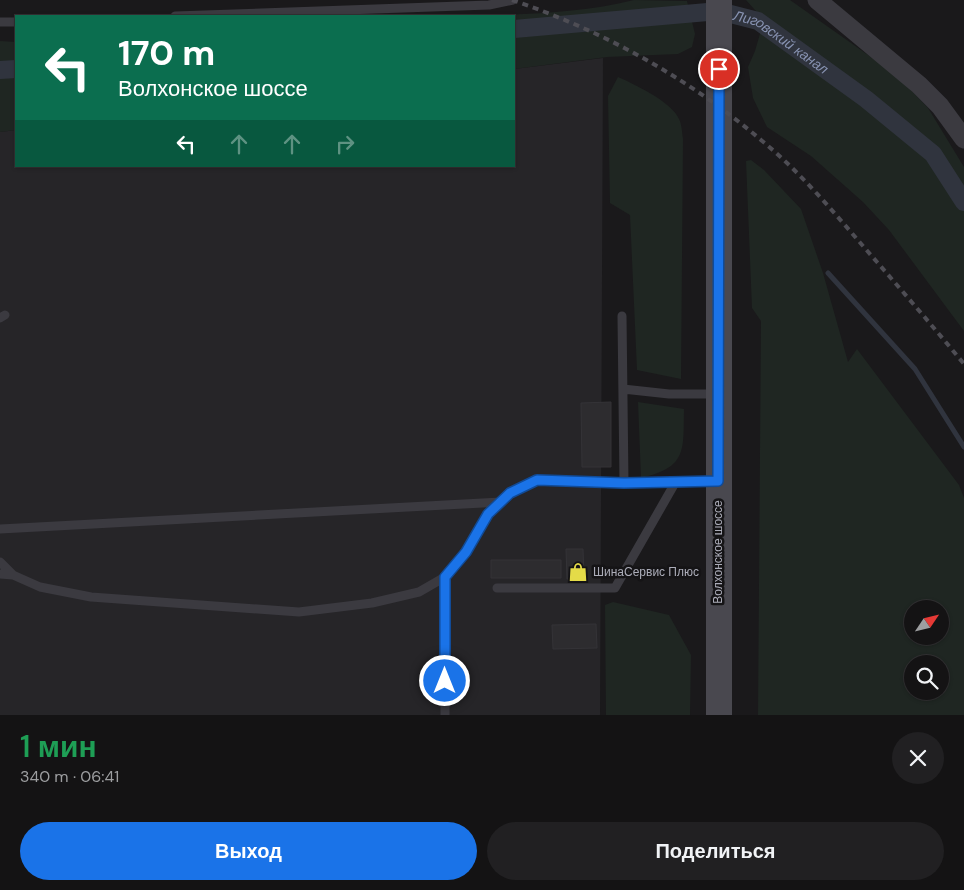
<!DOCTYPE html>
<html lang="ru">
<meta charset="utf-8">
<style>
body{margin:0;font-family:"DM Sans",sans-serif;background:#212022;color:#f1f3f6;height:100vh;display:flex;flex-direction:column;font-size:19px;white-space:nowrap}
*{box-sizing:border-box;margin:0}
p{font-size:16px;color:#9d9ea0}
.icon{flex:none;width:28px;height:28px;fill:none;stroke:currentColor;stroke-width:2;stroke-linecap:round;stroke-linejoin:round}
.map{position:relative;height:715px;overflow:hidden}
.side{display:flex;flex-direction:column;background:#141314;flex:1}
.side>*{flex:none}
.top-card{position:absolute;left:15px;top:15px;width:500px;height:152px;border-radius:0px;box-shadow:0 1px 4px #0004,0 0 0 1px #333234;background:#0b6e4f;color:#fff;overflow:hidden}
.needle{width:32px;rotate:55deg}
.buttons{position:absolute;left:904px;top:600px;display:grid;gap:10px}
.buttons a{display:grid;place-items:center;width:45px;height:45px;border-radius:50%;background:#141314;box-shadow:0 1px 4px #0004,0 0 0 1px #333234;font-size:25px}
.pin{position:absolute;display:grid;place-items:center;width:42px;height:42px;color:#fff;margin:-21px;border:2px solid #fff;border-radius:50%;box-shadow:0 1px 5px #0007}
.me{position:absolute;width:55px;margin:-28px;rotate:0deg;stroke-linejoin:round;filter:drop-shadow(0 0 4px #0008)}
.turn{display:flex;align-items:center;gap:18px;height:105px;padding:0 20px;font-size:22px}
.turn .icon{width:65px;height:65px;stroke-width:2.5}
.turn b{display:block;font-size:35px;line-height:42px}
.lanes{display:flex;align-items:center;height:48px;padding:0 20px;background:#0003;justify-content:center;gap:25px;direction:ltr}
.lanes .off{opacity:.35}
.round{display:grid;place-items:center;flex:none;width:52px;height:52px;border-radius:26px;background:#212022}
.head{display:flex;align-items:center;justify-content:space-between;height:85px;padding:0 20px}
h1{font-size:30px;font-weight:600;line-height:38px;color:#1e9e55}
.cta{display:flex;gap:10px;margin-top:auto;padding:10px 20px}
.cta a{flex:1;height:58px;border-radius:30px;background:#1a73e8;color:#fff;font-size:20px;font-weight:600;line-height:58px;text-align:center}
.cta a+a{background:#212022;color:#f1f3f6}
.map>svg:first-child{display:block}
.built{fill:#262528}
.green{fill:#1f2622;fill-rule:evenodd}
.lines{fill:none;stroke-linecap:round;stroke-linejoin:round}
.stream{stroke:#30343e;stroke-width:5}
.canal{stroke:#30343e;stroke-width:18}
.building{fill:#2d2c2f;stroke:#343337}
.lane{stroke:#3b3a40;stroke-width:9}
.street{stroke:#3b3a40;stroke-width:19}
.secondary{stroke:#49484f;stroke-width:26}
.rail{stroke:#4e4d54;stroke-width:4;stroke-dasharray:6 5;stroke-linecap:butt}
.route-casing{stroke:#114b97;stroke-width:12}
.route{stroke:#1a73e8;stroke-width:9}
.labels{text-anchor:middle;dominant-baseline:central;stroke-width:5;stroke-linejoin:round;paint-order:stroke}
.street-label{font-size:12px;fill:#acadb9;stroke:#151416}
.poi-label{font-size:12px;fill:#acadb9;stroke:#151416;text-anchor:start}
.water-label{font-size:14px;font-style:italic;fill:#8792b1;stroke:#151416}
</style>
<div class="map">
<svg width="964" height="715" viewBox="0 0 964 715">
<rect width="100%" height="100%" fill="#1a191b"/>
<path class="built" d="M603 58 600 715H0V132L16 130V166H514V69Z"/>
<path class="green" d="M634 0 687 1 695 34 692 47 678 54 607 57 514 69V16H474C528 14 582 13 634 0Z
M746 0H790L895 74 928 108 964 167V331L889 230 863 202 811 156 767 127 753 98 748 67 755 51 764 20Z
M0 41 16 42V130L0 132Z
M618 77C634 84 672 102 679 119 682 125 682 133 683 139L681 379 637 370 630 215 610 203 608 96Z
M751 160 764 170 801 209 823 273 848 362 857 349 959 485 964 498V715H758L761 321 752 308 746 161ZM912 609H940V636H912ZM912 664H940V691H912Z
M638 402 684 409C683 450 688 467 641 478Z
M613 602 669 615 691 655 690 715H606L605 605Z"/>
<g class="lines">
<path class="stream" d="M828 273 915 369 964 447"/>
<g class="canal">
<path id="s1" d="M514 29 719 11 758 21 866 99 933 154 964 202"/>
<path d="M0 70 16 69"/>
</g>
</g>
<path class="building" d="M611 402V467H582L581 403Z
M566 549H583L584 579H567Z
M491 560H561V578H491Z
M596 624 597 648 553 649 552 625Z"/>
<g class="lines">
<path class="lane" d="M175 16 489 5 513 0
M0 22H16
M622 316 624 483
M0 318 5 315
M623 389 669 394H717
M0 529 501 502
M0 562 13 575
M0 574 13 575 40 587 91 597 299 612 372 603 419 592 445 577 466 553 488 514 510 493 537 480 624 483 717 481
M445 577V715
M497 588H615L675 483"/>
<path class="street" d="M817 0 919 85 940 106 964 139"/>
<path class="secondary" d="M719 715V0"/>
<path class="rail" d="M512 0C603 31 687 77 761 140 799 171 831 209 863 246 897 285 931 324 964 364"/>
</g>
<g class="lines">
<g class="route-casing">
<path id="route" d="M445 681V577L466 552 488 514 510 493 537 480 624 483 718 481 719 69"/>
</g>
<use href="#route" class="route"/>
</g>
<defs>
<g id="shop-bare" transform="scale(1.5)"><path d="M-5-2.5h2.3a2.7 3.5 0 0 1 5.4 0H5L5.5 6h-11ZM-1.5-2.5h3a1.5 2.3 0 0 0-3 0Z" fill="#e4db48" stroke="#151416" stroke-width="2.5" paint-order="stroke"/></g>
</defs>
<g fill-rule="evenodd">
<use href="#shop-bare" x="578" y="572"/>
</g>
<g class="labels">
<g class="street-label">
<text transform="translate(718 552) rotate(-90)">Волхонское шоссе</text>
</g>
<g class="poi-label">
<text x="593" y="572">ШинаСервис Плюс</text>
</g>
<g class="water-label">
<text stroke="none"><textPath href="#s1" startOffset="276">Лиговский канал</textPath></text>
</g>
</g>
</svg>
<div class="buttons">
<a><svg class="needle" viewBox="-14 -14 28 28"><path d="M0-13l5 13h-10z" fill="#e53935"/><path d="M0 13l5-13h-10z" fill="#9d9ea0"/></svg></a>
<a><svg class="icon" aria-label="search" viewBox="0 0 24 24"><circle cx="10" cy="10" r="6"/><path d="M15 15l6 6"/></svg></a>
</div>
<div class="pin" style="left:719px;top:69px;background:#d93025"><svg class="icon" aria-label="arrive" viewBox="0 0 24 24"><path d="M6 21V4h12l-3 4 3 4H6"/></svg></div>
<svg class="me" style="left:445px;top:681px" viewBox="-20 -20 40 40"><circle r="17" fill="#1a73e8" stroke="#fff" stroke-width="3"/><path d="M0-11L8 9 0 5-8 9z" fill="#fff"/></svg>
<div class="top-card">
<div class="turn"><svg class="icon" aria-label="left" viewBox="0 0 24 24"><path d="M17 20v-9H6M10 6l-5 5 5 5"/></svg><div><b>170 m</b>Волхонское шоссе</div></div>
<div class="lanes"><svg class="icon" aria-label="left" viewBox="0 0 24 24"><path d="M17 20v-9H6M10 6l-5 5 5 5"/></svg><svg class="icon off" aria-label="ahead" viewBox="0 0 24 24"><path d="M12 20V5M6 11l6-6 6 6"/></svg><svg class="icon off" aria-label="ahead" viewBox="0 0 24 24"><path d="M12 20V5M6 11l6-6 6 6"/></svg><svg class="icon off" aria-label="right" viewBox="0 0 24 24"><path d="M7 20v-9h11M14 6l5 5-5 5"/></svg></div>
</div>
</div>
<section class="side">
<div class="head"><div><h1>1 мин</h1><p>340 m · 06:41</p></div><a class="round"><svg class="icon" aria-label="close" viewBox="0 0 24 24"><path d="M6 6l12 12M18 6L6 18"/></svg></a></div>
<div class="cta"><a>Выход</a><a>Поделиться</a></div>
</section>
